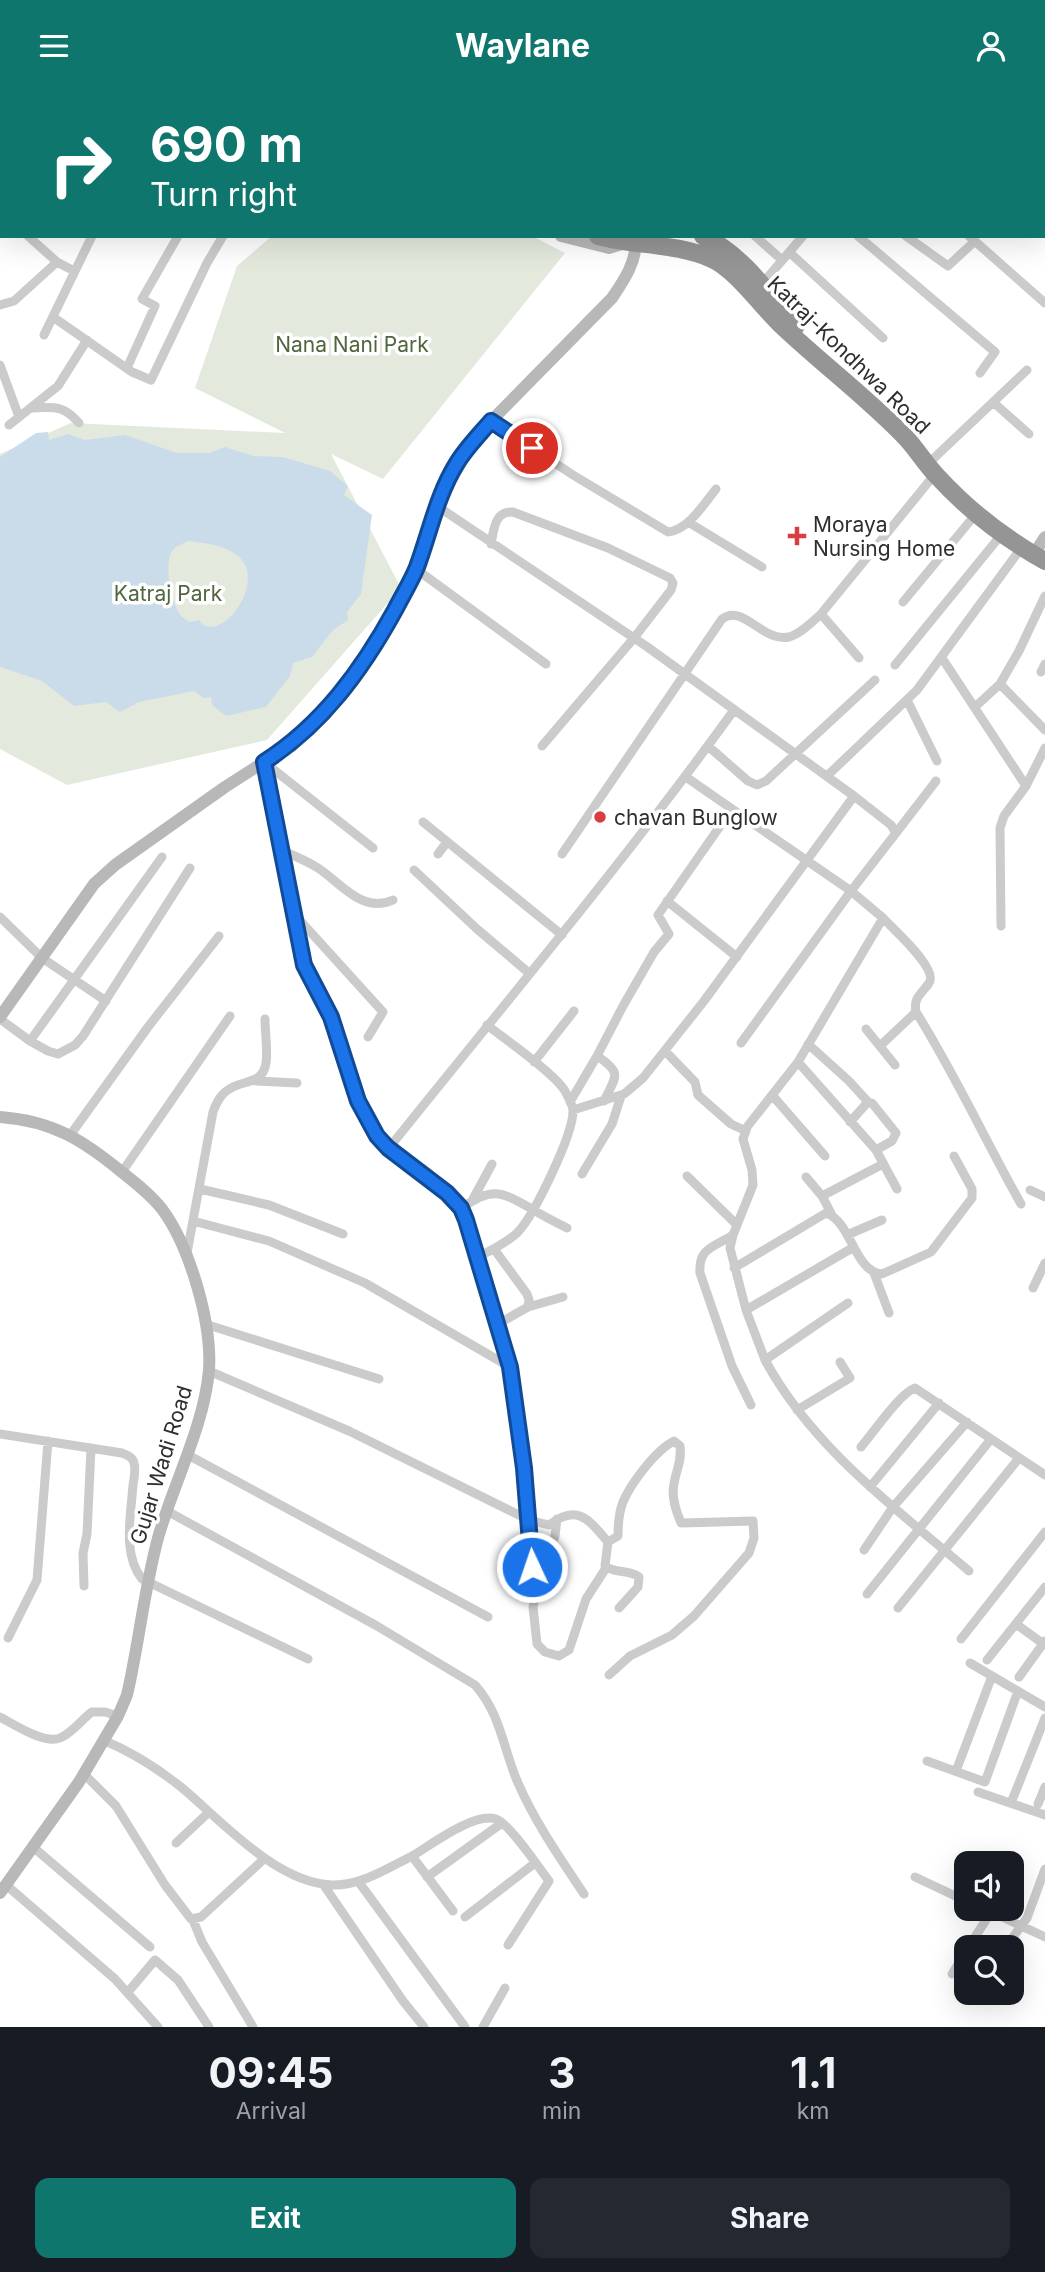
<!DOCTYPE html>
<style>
body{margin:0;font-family:Inter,sans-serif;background:#242831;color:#f1f3f6;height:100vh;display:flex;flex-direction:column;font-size:26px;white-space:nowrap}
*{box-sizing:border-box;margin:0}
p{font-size:23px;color:#9ea1a6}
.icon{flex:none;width:38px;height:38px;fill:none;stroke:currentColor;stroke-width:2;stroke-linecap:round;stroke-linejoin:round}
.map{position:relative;height:1936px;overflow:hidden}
.panel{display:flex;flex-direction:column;background:#171b24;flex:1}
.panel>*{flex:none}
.banner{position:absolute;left:0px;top:0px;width:1046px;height:147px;box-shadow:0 7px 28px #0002;background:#0f766e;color:#fff;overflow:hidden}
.controls{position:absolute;left:954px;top:1760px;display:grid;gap:14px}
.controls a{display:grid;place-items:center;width:70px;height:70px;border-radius:14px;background:#171b24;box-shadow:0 7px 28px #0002;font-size:35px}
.pin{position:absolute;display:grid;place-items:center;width:60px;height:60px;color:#fff;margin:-30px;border:4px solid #fff;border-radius:50%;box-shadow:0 2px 7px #0007}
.me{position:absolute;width:77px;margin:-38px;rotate:357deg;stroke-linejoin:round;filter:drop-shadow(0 0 5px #0008)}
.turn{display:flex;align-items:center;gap:24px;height:147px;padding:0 35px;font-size:32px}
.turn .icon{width:91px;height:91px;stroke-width:2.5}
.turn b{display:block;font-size:49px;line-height:60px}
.eta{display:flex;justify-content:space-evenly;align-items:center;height:119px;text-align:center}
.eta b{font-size:42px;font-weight:700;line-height:49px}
.action{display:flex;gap:14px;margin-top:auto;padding:14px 35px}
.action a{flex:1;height:80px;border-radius:14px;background:#0f766e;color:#fff;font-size:28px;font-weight:700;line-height:80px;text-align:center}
.action a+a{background:#242831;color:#f1f3f6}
header{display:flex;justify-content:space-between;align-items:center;height:91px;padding:0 35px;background:#0f766e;color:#fff;font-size:32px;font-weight:700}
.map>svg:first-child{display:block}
.green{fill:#e3eadd}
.water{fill:#cadce9;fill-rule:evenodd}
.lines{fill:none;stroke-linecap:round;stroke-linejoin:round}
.street{stroke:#cbcbcb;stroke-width:9}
.secondary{stroke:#b8b8b8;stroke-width:12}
.highway{stroke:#959595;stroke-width:18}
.route-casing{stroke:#114b97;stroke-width:18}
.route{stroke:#1a73e8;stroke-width:12}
.poi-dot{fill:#d83d42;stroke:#fff;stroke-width:2.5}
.labels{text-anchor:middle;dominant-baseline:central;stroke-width:7;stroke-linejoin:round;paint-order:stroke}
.park-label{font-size:21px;fill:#50663f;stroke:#fff}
.street-label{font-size:21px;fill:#2e2e2e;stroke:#fff}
.poi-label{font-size:21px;fill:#2e2e2e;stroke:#fff;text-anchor:start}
</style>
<header><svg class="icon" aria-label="menu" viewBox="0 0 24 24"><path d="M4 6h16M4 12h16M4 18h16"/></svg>Waylane<svg class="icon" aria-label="person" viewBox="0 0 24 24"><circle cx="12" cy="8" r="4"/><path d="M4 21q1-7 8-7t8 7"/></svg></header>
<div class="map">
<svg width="1045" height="1936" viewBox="0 0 1045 1936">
<rect width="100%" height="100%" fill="#fff"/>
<path class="green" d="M422 0H620V2H425Z
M272 145H532L565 162 383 388 331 363 401 497 267 649 67 694 0 658V363L71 332 285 342 195 297 237 175Z"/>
<path class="water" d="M48 341 49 349 68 343 85 349 125 344 177 362H209L225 356 254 365 283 366 330 380 348 395 344 404 372 424 361 503 347 521 348 529 333 539 312 566 293 572 290 585 266 616 226 625 212 614 211 606 203 607 194 600 139 611 120 621 106 611 74 615 42 590 0 576V366L36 342ZM188 450C205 452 226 454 239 466 268 492 218 557 199 529L190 531C187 529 183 527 181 525 171 513 163 471 173 459 176 455 183 453 188 450Z"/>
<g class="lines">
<path class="street" d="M124 0 125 2
M213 0 217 2
M683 0 685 2
M776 0 778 2
M786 0 788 2
M815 0 817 2
M899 0 901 2
M0 1 1 0
M67 2 68 0
M241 2 242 0
M751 2 753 0
M955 2 957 0
M0 16 2 17
M0 66 2 62
M0 119 2 121
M0 136 2 134
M28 145 57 171 74 180
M755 145 782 169
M858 145 995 261 980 282
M906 145 948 175 975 150
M969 145 1045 212
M789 161 883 247
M761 194 803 145
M0 214 14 210 57 171
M53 226 132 281 151 289 207 172 223 145
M44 244 92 145
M0 274 19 326
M127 277 155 215 142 208 178 145
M993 311 1029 343
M32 317C55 316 63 314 79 332
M491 330 573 384 668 441C688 439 704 413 716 398
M9 334 58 295 87 249
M933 368 1027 279
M437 415 646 555 854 705 891 734 896 742 851 800 883 827 798 971 747 1036 743 1048 752 1079 753 1094 733 1144 730 1157 746 1219 765 1269 848 1212
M688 431 762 476
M491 453C494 439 494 420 513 421L608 457 670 487 673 492 671 499 634 547 542 655
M416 478 546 573
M1045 505 1019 560 1000 593 1045 639
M903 511 975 424
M859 567 821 523 935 383
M942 567 1026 695
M895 574 1001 444
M1041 581 1045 573
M907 609 937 670
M975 616 1000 593
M708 655 748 690 757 694 766 690 875 589
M264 671 283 760C295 765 307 770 318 777 341 792 362 823 393 809
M264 671 373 757
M827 685 917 599 1022 456
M732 718 851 800 741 952
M423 731 562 844
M896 742 936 690
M283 760C289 798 291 841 306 877 315 901 330 921 338 945 351 985 358 1026 389 1057
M438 763 447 751
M562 763 722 528C743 512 763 552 789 546 800 543 812 531 821 523
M414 779 477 838 529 882
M667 810 737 866
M295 824 383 921 368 946
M0 826 42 867 106 910
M883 827C893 838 939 878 929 892 922 903 913 906 916 921 955 983 985 1049 1021 1113
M1001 835 1000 737 1004 725 1026 695 1045 657
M0 928 30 950 48 960 58 963 75 954 83 945 190 777
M866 938 895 974
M30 950 162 766
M808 953 849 990 869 1012
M881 954 916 921
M665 960 695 991 698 1004 731 1033 746 1040
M534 971 574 920
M798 971 876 1059 897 1098
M256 990 297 992
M772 1004 825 1065
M604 1010C616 985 623 982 597 965L623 915 654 861 669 843 658 824 732 718 686 686
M570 1011 597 965
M573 1019 624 1003 643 987 704 910 854 705
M850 1031 867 1012H872L896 1042 892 1050 876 1059
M71 1043 148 936 219 845
M122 1081 230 925
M582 1083 612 1033 621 1005
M687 1085 737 1134
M806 1086 822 1105 832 1124
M200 1098 269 1114 343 1143
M1030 1099 1045 1106
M822 1105 883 1073
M473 1108 492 1073
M462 1117C492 1095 502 1101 532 1118 543 1125 555 1131 567 1137
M193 1130 269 1150 365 1192 510 1276
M733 1144C714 1156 698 1157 700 1182L732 1275 751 1314
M847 1144 882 1129
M494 1158 527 1203 529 1209 528 1216 496 1234
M187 1162 213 1021C217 1010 222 1001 233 996 247 989 263 992 266 972 268 959 265 942 265 928
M476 1167C490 1160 505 1153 517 1142 534 1125 573 1044 573 1020 573 1014 568 1006 565 1000 554 982 506 949 487 934
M734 1177 826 1122C852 1131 854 1181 882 1183L931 1161 972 1107V1098L954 1065
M874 1182 889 1222
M1033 1197 1045 1172
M528 1216 563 1206
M746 1219 854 1156
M205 1233 379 1288
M765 1269C812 1356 895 1417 969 1480
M209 1280 349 1340 529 1429 549 1434C578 1412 589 1429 608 1451L605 1475C615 1483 629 1478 639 1486L638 1496 619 1517
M797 1319 850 1287 840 1271
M0 1343 122 1362C127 1364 133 1366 134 1372 136 1378 134 1388 133 1394 131 1424 122 1463 142 1488L308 1568
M861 1356C873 1342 900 1302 915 1297L1045 1384
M188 1364 488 1526
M870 1396 939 1312
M167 1420 377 1535 475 1594C501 1623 503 1658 518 1692 535 1731 560 1767 584 1803
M557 1428 555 1445 539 1492 533 1516 537 1553 545 1561 559 1565 569 1559 586 1508 606 1477
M608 1451 618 1445C618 1434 619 1421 623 1411 631 1392 656 1359 674 1350L680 1355C682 1372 676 1378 674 1393 671 1406 676 1420 681 1432L753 1430 754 1447 749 1462 694 1525 672 1544 630 1565 609 1584
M864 1459 893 1416 967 1331
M84 1495 83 1462 87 1443 91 1357
M533 1499 524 1377 510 1276 466 1129C456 1100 413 1075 389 1057 505 912 625 770 734 619
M867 1503 991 1348
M898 1517 1019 1367
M1016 1533 1045 1554
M8 1547 37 1489 48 1350
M961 1548 1045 1441
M987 1569 1045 1496
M970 1572 1045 1616
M1019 1586 1045 1550
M0 1626C15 1634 47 1655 62 1646 74 1640 82 1628 92 1621H105L118 1625
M103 1649C132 1661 157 1677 181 1696 222 1730 276 1792 332 1794 360 1795 388 1777 412 1765L453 1820
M927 1670 985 1691 1018 1600
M956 1680 992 1585
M84 1683 116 1715 165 1794 191 1828 201 1826 265 1767
M978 1701 1045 1724
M1011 1712 1045 1627
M1038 1713 1045 1696
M176 1752 209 1721
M33 1756 150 1856
M412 1765C431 1754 474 1721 496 1728 509 1732 539 1777 549 1790L508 1854
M427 1786 502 1732
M915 1786 966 1810
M358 1790 465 1936
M5 1793 115 1888 158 1936
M323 1793 403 1910 424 1936
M985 1818 1045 1846
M465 1826 535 1772
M193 1829 202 1851 253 1936
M968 1857 991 1821
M1005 1857 1027 1827 1045 1778
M952 1883 966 1860
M128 1901 155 1869 178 1889 209 1936
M483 1936 505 1897"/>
<path class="secondary" d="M283 0 286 2
M337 0 340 2
M627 0V2
M561 145 609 157 625 152
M1034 463 1045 446
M0 926 94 793 115 774 225 696 289 655 326 620 380 545 400 509 416 478 437 415 458 370 491 330 612 207C625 188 637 170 636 146
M0 1026C53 1030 83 1049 123 1082 137 1093 151 1104 162 1118 190 1156 212 1232 209 1279 204 1336 173 1393 158 1447 144 1499 139 1552 127 1604L118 1625 79 1691 0 1802"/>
<path class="highway" d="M300 0 303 2
M319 0 321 2
M598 145C635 155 677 152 712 168 735 178 762 216 781 234 822 273 868 307 907 348 918 360 926 374 937 385 969 420 1004 447 1045 470
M703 145C742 163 769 203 796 235"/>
</g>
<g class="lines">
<g class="route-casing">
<path id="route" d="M532 357 491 330C479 344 466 357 457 372 437 404 430 441 417 476 411 491 402 505 395 519 362 579 322 634 264 671L304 874 331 926 358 1010 377 1045 388 1057 447 1102 461 1117 466 1129 510 1276 524 1377 532 1476"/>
</g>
<use href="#route" class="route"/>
</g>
<g class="poi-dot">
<path d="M793.5 434.5h7v7h7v7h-7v7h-7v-7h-7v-7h7z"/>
<circle cx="600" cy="726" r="7"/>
</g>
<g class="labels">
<g class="park-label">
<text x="352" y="253">Nana Nani Park</text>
<text x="168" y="502">Katraj Park</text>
</g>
<g class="street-label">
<text transform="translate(849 264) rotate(44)">Katraj-Kondhwa Road</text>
<text transform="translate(161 1374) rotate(-73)">Gujar Wadi Road</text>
</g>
<g class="poi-label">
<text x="813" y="433">Moraya<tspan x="813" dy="24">Nursing Home</tspan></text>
<text x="614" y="726">chavan Bunglow</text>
</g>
</g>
</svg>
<div class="controls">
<a><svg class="icon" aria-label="sound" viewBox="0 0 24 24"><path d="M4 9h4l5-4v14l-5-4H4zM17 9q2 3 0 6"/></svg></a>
<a><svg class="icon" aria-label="search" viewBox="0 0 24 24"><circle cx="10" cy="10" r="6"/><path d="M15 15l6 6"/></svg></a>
</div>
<div class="pin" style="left:532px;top:357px;background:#d93025"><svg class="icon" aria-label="arrive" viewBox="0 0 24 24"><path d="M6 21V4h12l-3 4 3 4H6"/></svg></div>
<svg class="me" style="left:532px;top:1476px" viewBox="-20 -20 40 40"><circle r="17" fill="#1a73e8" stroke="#fff" stroke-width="3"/><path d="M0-11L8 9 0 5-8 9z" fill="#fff"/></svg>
<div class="banner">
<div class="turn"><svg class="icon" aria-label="right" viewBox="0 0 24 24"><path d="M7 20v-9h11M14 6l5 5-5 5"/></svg><div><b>690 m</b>Turn right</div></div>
</div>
</div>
<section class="panel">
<div class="eta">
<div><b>09:45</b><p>Arrival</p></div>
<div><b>3</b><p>min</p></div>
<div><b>1.1</b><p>km</p></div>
</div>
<div class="action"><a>Exit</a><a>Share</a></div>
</section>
